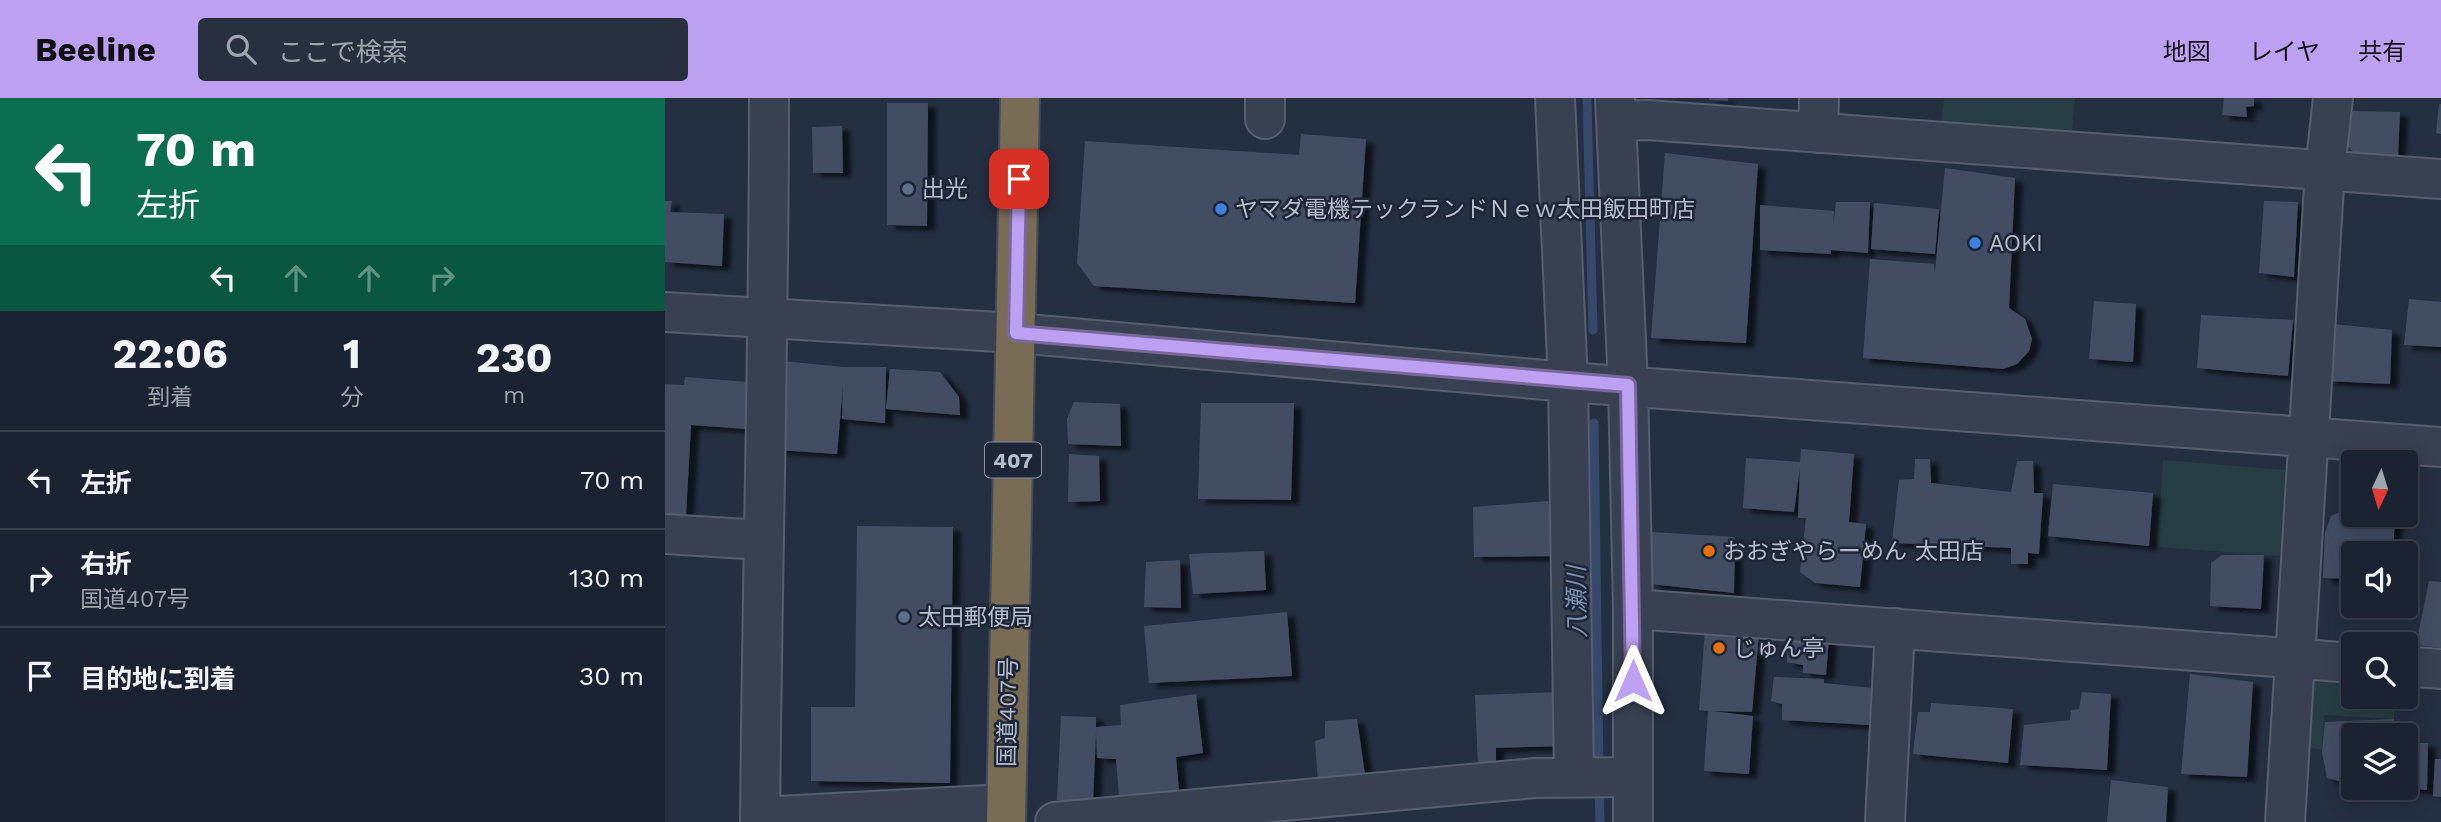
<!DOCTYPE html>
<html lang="ja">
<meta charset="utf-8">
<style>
body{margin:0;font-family:"Work Sans","Noto Sans JP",sans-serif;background:#282f3e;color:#f1f3f6;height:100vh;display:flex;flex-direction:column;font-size:26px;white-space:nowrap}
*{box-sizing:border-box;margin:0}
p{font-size:23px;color:#a0a4ac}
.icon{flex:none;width:38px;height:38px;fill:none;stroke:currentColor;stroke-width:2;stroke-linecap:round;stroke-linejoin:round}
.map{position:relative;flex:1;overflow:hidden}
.sheet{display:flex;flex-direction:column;background:#1b2332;width:665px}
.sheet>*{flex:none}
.top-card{background:#0b6e4f;color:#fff;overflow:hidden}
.needle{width:46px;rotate:184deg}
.tools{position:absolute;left:1676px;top:352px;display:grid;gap:14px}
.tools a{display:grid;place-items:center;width:77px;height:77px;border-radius:7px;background:#1b2332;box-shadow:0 4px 18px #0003,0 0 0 2px #39404d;font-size:35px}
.pin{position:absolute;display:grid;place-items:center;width:60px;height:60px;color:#fff;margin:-30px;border-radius:14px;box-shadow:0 4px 10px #0006}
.me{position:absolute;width:77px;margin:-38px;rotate:0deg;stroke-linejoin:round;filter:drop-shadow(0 0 5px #0008)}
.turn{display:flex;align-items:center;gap:24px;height:147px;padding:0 21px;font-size:32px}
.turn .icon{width:91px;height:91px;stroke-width:2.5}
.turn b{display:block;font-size:49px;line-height:60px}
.lanes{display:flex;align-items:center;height:66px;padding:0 21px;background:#0003;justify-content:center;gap:35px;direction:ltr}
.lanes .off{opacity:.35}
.eta{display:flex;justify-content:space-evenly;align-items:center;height:119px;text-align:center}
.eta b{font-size:42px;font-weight:700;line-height:49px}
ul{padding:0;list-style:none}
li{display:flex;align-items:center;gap:21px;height:98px;padding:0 21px;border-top:2px solid #39404d}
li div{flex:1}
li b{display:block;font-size:26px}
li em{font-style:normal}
header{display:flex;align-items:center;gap:42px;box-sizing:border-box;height:98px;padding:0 35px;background:#bca0f2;color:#111}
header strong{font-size:33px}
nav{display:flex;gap:38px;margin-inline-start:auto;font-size:24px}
.search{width:490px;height:63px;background:#282f3e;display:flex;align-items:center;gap:18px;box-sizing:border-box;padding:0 24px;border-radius:7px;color:#a0a4ac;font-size:26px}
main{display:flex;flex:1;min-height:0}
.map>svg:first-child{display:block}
.green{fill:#263e43}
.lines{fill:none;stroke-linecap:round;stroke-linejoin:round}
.stream{stroke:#37496a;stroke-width:9}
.building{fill:#424e64;filter:url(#shadow)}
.minor-casing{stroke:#565f6f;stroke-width:42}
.highway-casing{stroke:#434c5c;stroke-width:42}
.minor{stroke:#384151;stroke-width:38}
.highway{stroke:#786c55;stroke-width:38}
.route-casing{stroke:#7a689d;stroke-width:18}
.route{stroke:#bca0f2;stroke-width:12}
.service-dot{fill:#5c6f8a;stroke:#1d2636;stroke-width:2.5}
.shop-dot{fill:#3f7fe0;stroke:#1d2636;stroke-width:2.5}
.food-dot{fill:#e8710a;stroke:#1d2636;stroke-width:2.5}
.labels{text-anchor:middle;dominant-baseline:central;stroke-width:5;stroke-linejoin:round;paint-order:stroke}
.shield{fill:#1d2636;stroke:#878f9f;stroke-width:2}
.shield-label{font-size:21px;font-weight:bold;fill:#b5bccc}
.poi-label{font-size:23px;fill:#b5bccc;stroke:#1d2636;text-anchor:start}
.street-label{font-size:23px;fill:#b5bccc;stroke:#1d2636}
.water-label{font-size:24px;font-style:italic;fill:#7b90b5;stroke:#1d2636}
</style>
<header>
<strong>Beeline</strong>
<div class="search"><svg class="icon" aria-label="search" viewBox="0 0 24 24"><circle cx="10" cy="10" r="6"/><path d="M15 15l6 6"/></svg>ここで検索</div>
<nav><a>地図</a><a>レイヤ</a><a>共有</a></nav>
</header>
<main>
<section class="sheet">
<div class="top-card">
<div class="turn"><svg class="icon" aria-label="left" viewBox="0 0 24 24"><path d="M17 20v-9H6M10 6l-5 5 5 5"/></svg><div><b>70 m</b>左折</div></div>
<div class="lanes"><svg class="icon" aria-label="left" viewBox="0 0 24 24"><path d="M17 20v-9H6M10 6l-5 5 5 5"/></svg><svg class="icon off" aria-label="ahead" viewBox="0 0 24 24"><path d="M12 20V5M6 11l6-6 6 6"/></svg><svg class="icon off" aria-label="ahead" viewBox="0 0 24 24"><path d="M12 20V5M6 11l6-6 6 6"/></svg><svg class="icon off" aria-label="right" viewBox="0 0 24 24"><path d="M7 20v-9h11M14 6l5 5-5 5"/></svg></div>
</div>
<div class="eta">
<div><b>22:06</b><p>到着</p></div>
<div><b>1</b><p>分</p></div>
<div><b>230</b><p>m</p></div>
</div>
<ul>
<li><svg class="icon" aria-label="left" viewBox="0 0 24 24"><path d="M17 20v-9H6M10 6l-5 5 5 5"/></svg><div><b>左折</b></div><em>70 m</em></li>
<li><svg class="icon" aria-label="right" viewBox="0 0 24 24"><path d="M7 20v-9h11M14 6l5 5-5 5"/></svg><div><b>右折</b><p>国道407号</p></div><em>130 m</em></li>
<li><svg class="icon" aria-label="arrive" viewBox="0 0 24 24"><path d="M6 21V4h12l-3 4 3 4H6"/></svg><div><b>目的地に到着</b></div><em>30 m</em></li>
</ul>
</section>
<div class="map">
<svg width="1776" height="724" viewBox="0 0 1776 724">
<defs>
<filter id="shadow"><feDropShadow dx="8" dy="4.5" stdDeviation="2" flood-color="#0009"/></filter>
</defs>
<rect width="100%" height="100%" fill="#242f42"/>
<path class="green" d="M1279 0H1410L1407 33 1276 25Z
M1498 362 1621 372 1615 458 1492 449Z
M1654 580 1689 582V598L1730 599 1729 621 1659 617 1657 652 1641 648 1645 590Z"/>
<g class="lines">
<path class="stream" d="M922 0 928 232
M929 325 934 670
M934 687 935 724"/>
</g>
<path class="building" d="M1044 0H1063V3L1044 2Z
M1559 0H1589V8L1581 9 1582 19 1557 17Z
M222 5H263L262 128 222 127Z
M1774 6H1776V36L1771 35Z
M1681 13 1735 14 1733 58 1691 57 1680 45Z
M177 28 178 75H148L147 29Z
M636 36 701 41 690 205 429 188 412 165 420 43 634 57Z
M1000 55 1093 66 1081 245 986 240Z
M1280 70 1350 80 1344 210 1360 221 1367 241 1364 253 1352 266 1338 271 1198 260 1205 161 1269 166 1270 174Z
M0 103H7L5 114 59 116 57 168 0 164Z
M1599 103 1633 104 1629 179 1594 175Z
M1171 104H1205L1203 155 1166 152V156L1095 152V107L1169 113 1168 128Z
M1209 105 1274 111 1270 156 1206 151Z
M1744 201 1776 204V249L1739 247Z
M1429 203 1471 206 1468 264 1424 261Z
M1536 217 1628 222 1623 278 1532 270Z
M1668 226 1727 232 1725 286 1662 283Z
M117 263 179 269H221L220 325 177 321 178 287 172 356 112 352Z
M225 271 275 274 294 299 295 317 221 311Z
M20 279 83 284 82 331 26 327 21 417 0 416V286L19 287Z
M409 304 455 306 456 348 403 346 402 321Z
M536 305H629L626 402 533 401Z
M1136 351 1189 356 1184 424 1201 426 1195 489 1150 485 1135 474 1141 420H1133L1135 369 1129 414 1078 410 1081 360 1135 364Z
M404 356 434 358 435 403 403 404Z
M1250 361H1265L1266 385 1346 394 1352 363H1368L1369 395H1378L1374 456 1363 455V466H1346V450L1227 445 1234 382 1249 381Z
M1388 386 1488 395 1484 448 1383 438Z
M883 403 896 458 809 459 808 409Z
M1685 409H1689V416H1725L1730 419 1728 455H1689V481L1658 480 1660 435 1666 418Z
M192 428 288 429 285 685 146 683V609H190Z
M987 434 1070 439 1069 495 986 486Z
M599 453 601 492 528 496 524 456Z
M1557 457H1599L1596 511 1545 508 1546 465Z
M515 462 516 510 479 509 481 464Z
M1764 483 1776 484V550L1751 547Z
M622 514 627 578 484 585 479 528Z
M1040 532 1094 535 1087 614 1047 613 1088 618 1084 676 1039 673 1043 613 1034 612Z
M1123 536 1164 540 1161 577 1138 575V567L1122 564Z
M1525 576 1588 584 1582 679 1516 676Z
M1109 579 1159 581V585L1207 590 1204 627 1117 622V606L1106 603Z
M895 594 897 648 831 650V667L813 668 810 597Z
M1417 594 1446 596 1442 672 1355 667 1359 627 1405 622 1406 612 1414 611Z
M531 596 538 655 511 659 514 693 454 698 451 661 432 660 431 634 428 704 392 702 396 618 431 619V629L456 627 455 607Z
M1266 605 1348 611 1343 665 1248 656 1253 614H1265Z
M692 621 700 677 653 684 650 643 660 640V623Z
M1729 621 1728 637H1689V687L1662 680 1657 654 1660 624Z
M1741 645H1763L1762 692 1741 690Z
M1770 661H1776V699L1768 698Z
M1446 682 1503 689 1501 724H1442Z"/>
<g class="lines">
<g class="minor-casing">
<path id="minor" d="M890 0 903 284 909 678
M950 0 963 287 968 511V724
M600 21V0
M951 23 983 22 1776 81
M1153 35 1154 0
M0 214 351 235 903 284 1776 349
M0 436 98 442
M968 511 1689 565
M1741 568 1776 571
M95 719 341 706
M95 724C97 483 104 241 104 0
M390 724 870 680 968 679
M1220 724 1230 530
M1620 724 1660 72 1668 0"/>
</g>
<g class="highway-casing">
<path id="highway" d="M341 724 355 0"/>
</g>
<use href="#minor" class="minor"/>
<use href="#highway" class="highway"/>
</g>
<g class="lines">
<g class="route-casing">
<path id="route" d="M354 81 351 235 963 287 968 583"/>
</g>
<use href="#route" class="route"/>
</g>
<g class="service-dot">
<circle cx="243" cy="91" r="7"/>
<circle cx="239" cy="519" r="7"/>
</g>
<g class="shop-dot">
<circle cx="556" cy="111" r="7"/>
<circle cx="1310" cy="145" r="7"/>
</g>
<g class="food-dot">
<circle cx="1044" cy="453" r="7"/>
<circle cx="1054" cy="550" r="7"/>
</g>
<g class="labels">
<rect class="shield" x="320" y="344.5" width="56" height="35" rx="5"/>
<g class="shield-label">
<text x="348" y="362">407</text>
</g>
<g class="poi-label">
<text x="257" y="91">出光</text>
<text x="570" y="111">ヤマダ電機テックランドＮｅｗ太田飯田町店</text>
<text x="1324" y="145">AOKI</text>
<text x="1058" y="453">おおぎやらーめん 太田店</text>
<text x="253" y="519">太田郵便局</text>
<text x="1068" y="550">じゅん亭</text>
</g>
<g class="street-label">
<text transform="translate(343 614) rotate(-89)">国道407号</text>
</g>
<g class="water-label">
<text transform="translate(912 504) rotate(-91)">八瀬川</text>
</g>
</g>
</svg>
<div class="tools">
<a><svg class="needle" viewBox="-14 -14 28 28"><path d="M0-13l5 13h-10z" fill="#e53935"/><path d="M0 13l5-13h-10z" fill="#a0a4ac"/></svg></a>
<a><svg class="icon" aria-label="sound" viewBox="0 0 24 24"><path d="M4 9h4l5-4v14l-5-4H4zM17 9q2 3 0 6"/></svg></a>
<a><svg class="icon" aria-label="search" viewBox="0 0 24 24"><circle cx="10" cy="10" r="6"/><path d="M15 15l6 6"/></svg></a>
<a><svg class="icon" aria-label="layers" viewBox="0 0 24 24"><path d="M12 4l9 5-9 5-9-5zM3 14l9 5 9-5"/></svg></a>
</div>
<div class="pin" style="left:354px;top:81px;background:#d93025"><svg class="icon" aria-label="arrive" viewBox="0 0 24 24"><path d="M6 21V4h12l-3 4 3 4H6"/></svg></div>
<svg class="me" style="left:968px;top:583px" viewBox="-20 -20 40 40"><path d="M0-17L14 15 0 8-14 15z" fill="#bca0f2" stroke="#fff" stroke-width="4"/></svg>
</div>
</main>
